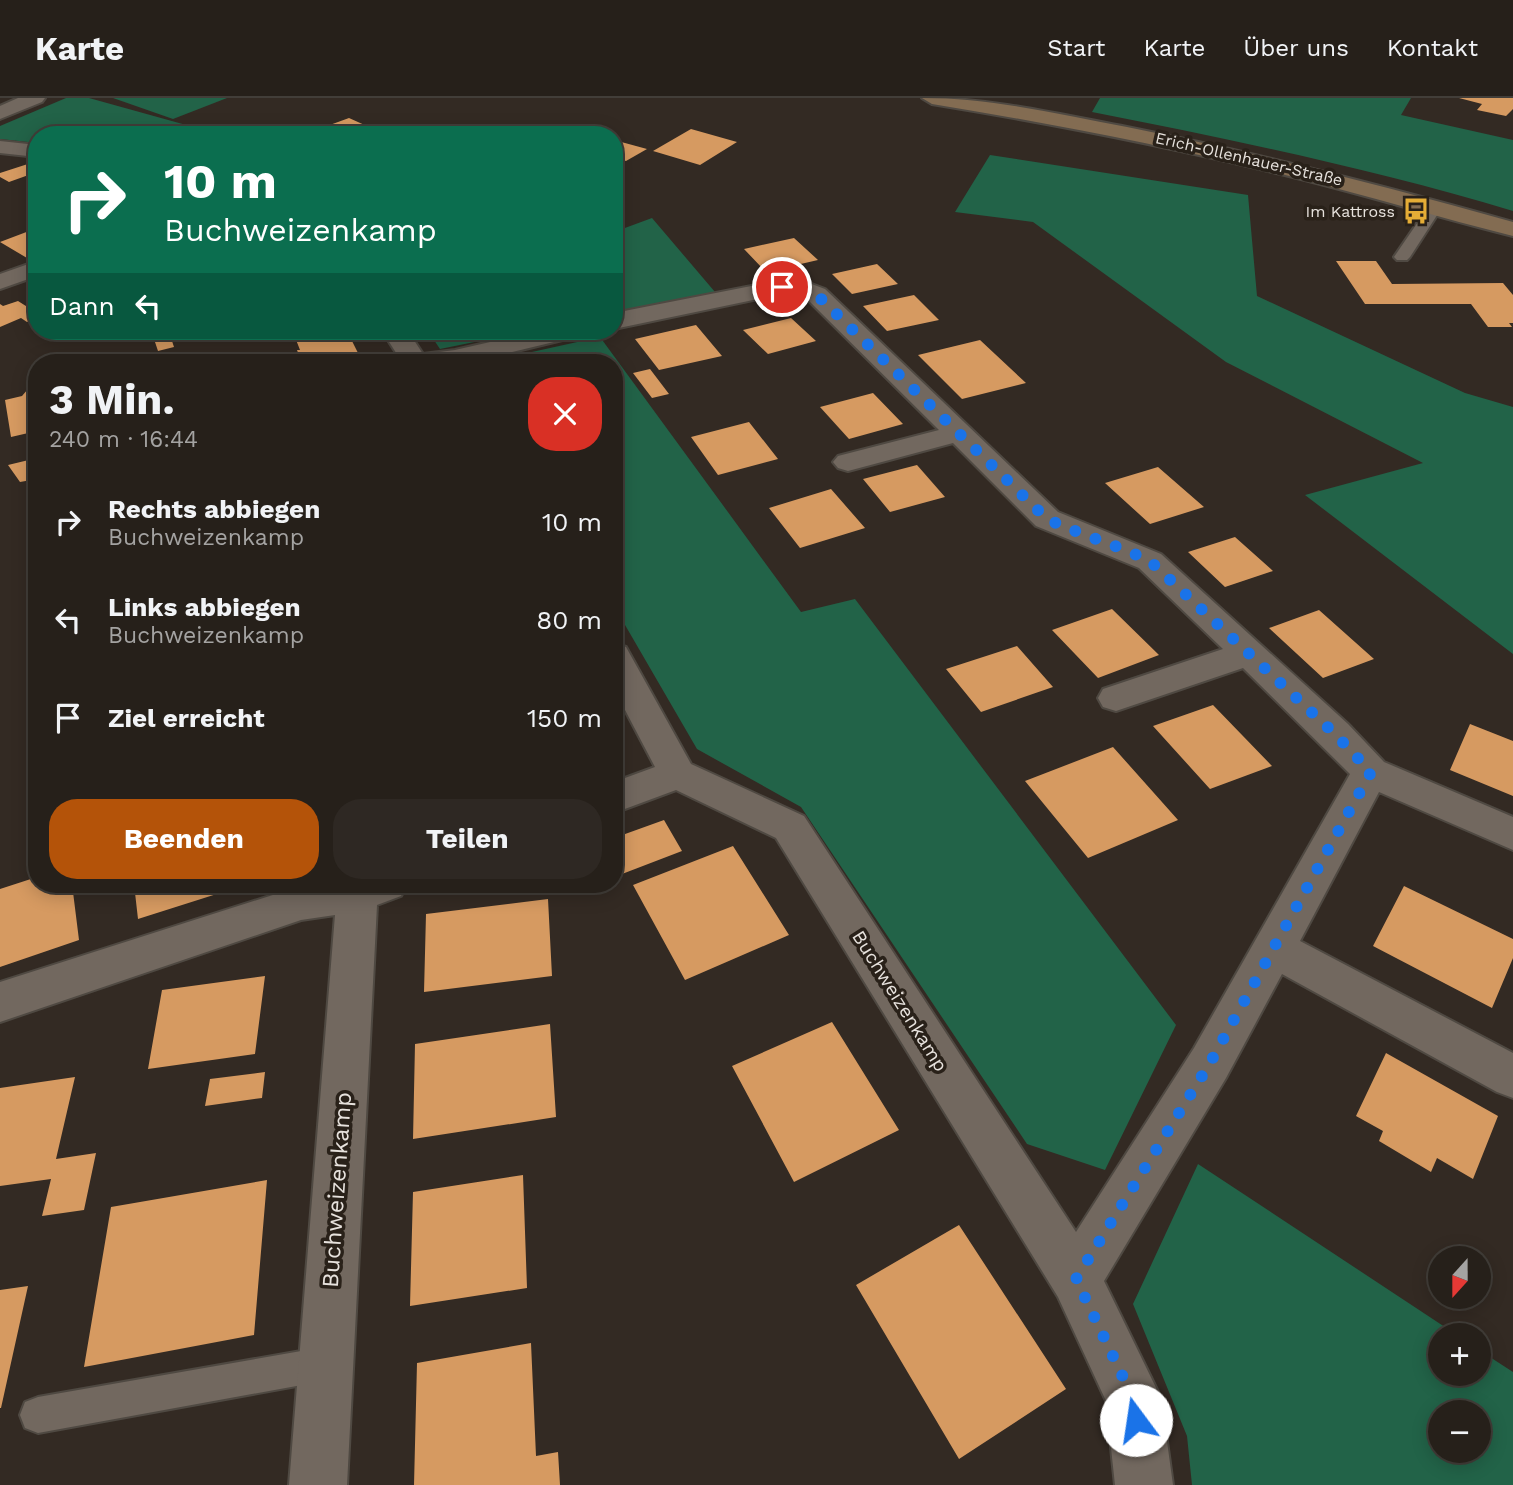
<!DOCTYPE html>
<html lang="de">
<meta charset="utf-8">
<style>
body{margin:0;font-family:"Work Sans",sans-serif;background:#2e2823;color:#f1f3f6;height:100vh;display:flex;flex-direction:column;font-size:26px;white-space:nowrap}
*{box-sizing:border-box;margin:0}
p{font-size:23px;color:#a4a3a2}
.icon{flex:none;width:38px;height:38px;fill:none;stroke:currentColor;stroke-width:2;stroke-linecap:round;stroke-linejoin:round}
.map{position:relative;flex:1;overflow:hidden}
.drawer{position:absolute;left:28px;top:256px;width:595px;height:539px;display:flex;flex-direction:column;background:#26201a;border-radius:28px;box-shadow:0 4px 18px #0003,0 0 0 2px #423e39}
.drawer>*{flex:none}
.hud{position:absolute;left:28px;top:28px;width:595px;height:214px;border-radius:28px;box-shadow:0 4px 18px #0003,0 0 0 2px #423e39;background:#0b6e4f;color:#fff;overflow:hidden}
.needle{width:46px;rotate:201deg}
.fabs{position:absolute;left:1428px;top:1148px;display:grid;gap:14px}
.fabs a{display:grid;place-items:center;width:63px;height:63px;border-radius:50%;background:#26201a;box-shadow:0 4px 18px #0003,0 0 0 2px #423e39;font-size:35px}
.pin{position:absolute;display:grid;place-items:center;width:60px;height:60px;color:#fff;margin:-30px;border:4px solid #fff;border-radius:50%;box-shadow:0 2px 7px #0007}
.me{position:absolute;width:77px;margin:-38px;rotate:346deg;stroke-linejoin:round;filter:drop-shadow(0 0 5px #0008)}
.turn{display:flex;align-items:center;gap:24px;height:147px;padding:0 21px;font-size:32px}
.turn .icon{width:91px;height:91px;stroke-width:2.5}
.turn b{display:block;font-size:49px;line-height:60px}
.then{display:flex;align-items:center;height:66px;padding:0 21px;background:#0003;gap:14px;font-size:26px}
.round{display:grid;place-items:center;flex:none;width:74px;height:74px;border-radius:28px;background:#2e2823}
.head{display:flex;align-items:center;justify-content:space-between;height:119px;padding:0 21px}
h1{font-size:42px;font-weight:700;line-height:52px}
.cta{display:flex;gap:14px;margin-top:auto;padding:14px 21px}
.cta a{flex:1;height:80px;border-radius:28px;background:#b45309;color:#fff;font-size:28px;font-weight:700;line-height:80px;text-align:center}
.cta a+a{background:#2e2823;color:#f1f3f6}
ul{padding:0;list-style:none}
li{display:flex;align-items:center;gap:21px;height:98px;padding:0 21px}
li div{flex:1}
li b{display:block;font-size:26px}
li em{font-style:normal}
header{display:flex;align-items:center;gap:42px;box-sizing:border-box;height:98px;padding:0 35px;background:#26201a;border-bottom:2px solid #423e39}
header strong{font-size:33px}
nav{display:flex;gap:38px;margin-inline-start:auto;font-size:24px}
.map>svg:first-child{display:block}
.green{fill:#226348;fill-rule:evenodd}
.building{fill:#d69a61}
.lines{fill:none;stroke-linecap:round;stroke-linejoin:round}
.lane-casing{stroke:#4f4942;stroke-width:4}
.street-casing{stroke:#4f4942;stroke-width:4}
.secondary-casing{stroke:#4f4942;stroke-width:4}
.lane{fill:#72685f;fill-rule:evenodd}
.street{fill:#72685f;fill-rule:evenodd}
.secondary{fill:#836c52;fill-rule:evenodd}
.route{stroke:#1a73e8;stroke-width:12;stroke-dasharray:0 21.6}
.labels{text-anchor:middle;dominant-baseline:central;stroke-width:7;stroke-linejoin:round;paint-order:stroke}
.far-street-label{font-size:16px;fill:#e7e2dd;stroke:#292119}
.far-poi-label{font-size:16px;fill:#e7e2dd;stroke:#292119;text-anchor:end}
.street-label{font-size:19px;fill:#e7e2dd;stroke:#292119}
.near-street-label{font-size:23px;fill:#e7e2dd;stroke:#292119}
</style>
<header>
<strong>Karte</strong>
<nav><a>Start</a><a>Karte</a><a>Über uns</a><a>Kontakt</a></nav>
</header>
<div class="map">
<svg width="1513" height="1387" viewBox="0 0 1513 1387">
<rect width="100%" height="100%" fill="#332a23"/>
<path class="green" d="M66 0H89L197 30 182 37H37V45L0 41V28Z
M113 0H227L173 21Z
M1100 0H1411L1401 17 1513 42V113C1374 71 1234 42 1092 14Z
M990 57 1248 97 1257 198 1465 295 1513 309V556L1305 397 1423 365 1226 264 1033 124 955 114Z
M652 120 715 194 614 215V134Z
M428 233H528L440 251Z
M600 239 801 514 855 501 1176 927 1105 1072 1027 1046 801 709 697 651 614 508V264H487Z
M1198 1066 1457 1237H1440V1276H1479V1252L1513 1274V1387H1192L1187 1338 1133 1206ZM1440 1314H1479V1353H1440Z"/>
<path class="building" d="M1459 0H1513V11L1506 18 1477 12 1482 6Z
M349 20 378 33 367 37H327L316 32Z
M691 31 737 44 700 67 653 53Z
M614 42 647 51 626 63 614 60Z
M34 64 37 66V74L9 84 0 79V75Z
M37 130V156L27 160 0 144Z
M794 140 818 162 766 174 744 151Z
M1336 163H1376L1392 186 1503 185 1513 197V225H1509L1512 229H1488L1471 206H1365Z
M877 166 898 186 852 196 832 176Z
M914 197 939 222 887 233 863 208Z
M18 203 37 215V220L27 224 21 220 0 229V206L3 208Z
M791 220 816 243 768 256 743 232Z
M696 227 722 258 659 272 635 241Z
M298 233H365L366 235 350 239 359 257 340 264H306L304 259 300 260 297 252H300L293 234Z
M169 234 174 249 158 253 153 238Z
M980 242 1026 285 962 301 918 257Z
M248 256 257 258 259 264H204L223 259 235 261Z
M650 271 669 296 652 300 633 275Z
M37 289V333L11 339 5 302 22 298 28 291Z
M873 295 903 326 849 341 820 309Z
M749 324 778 361 718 377 691 339Z
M37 360V381L20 384 8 367Z
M917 367 945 399 890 414 863 381Z
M1158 369 1204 409 1150 426 1105 385Z
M831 391 865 430 800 450 769 410Z
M1235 439 1273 473 1225 489 1188 454Z
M1112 511 1159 557 1098 580 1052 532Z
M1319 512 1374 561 1323 580 1269 530Z
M1017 548 1053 589 981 614 946 571Z
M1213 607 1272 668 1210 691 1153 628Z
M1470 626 1513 643V698L1450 672Z
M1113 649 1178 722 1088 760 1025 683Z
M664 722 682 753 622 776 614 762V740Z
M733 748 789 837 685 882 633 787Z
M37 779V786H72L79 842 0 869V791Z
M134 786H221L223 794 138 821Z
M1404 788 1513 841V860L1492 910 1373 848Z
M548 801 552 878 424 894 426 816Z
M265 878 255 956 148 971 162 892Z
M832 924 899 1032 794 1084 732 968Z
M550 926 556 1019 413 1041 415 946Z
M1386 955 1498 1018 1473 1081 1437 1060 1431 1074 1379 1043 1383 1033 1356 1018Z
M265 974 262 1000 205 1008 210 981Z
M75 979 56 1061 96 1055 84 1112 42 1118 51 1081 0 1088V990Z
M523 1077 527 1190 410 1208 413 1094Z
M267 1082 254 1237 84 1269 111 1109Z
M959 1127 1066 1291 959 1361 856 1187Z
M28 1188 1 1310H0V1192Z
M531 1245 536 1358 558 1354 560 1387H414L417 1265Z"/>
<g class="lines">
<g class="lane-casing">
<path id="lane" d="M1436 104 1443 108 1410 159 1407 162H1397L1394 159 1431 105Z
M324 1249 336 1254 341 1266 336 1278 324 1283 38 1335 25 1330 20 1317 25 1304 38 1299Z"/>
</g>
<g class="street-casing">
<path id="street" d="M18 0H45L42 4 0 21V8Z
M0 43 37 47V59L0 55Z
M37 163V178L0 191V176Z
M782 182H801L825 191 1058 414 1161 456 1348 626 1384 664 1513 719V752L1379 694 1300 843 1513 955V1000L1497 994 1282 876 1226 980 1104 1183 1161 1300 1173 1387H1115L1106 1303 1058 1199 776 740 676 692 614 715V684L655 669 614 591V545L626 549 691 666 804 718 1076 1134 1194 950 1350 676 1243 570 1116 613 1103 609 1098 600 1103 591 1223 551 1139 470 1036 428 953 345 848 373 838 370 833 364 838 358 939 332 807 201 797 196H782L614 231V215Z
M382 233H408L423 256 455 252 538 233H583L579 238 471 264H402Z
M316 786H407L401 798 377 807 347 1387H289L335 817 301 822 0 924V884L301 788Z"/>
</g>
<g class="secondary-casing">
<path id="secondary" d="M922 0C991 0 1059 16 1127 29 1257 55 1385 88 1513 124V138C1441 120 1369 98 1297 80 1177 50 1055 26 932 6Z"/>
</g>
<use href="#lane" class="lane"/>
<use href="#street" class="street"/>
<use href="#secondary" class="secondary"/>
</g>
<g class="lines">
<path class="route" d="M782 189H802L816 196 1047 421C1081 437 1117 447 1150 463L1335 636 1371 674 1210 965 1076 1181 1133 1300 1136 1322"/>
</g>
<defs>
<g id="bus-bare" transform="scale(2.1)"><path d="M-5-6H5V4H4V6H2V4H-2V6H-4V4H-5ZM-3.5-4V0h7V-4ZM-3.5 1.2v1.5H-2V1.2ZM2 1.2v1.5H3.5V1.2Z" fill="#e5ad36" stroke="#292119" stroke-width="2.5" paint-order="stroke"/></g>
</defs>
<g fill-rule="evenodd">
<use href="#bus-bare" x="1416" y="113"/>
</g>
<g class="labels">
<g class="far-street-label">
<text transform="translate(1249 61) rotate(13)">Erich-Ollenhauer-Straße</text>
</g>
<g class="far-poi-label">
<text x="1395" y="113">Im Kattross</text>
</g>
<g class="street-label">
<text transform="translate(900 903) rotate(58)">Buchweizenkamp</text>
</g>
<g class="near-street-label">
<text transform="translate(337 1092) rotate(-86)">Buchweizenkamp</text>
</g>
</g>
</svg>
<div class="fabs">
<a><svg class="needle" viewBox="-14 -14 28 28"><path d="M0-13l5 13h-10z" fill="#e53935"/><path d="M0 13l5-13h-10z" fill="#a4a3a2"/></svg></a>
<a>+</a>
<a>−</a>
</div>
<div class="pin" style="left:782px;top:189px;background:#d93025"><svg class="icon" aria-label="arrive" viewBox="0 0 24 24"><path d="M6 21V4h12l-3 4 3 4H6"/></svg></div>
<svg class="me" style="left:1136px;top:1322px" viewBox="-20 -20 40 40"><circle r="19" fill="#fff"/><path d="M0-13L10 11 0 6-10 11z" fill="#1a73e8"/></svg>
<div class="hud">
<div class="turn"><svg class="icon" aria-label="right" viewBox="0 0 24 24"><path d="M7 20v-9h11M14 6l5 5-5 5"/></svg><div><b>10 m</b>Buchweizenkamp</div></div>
<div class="then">Dann<svg class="icon" aria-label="left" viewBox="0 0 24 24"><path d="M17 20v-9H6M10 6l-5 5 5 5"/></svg></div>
</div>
<section class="drawer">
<div class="head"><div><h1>3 Min.</h1><p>240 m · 16:44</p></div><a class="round" style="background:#d93025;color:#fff"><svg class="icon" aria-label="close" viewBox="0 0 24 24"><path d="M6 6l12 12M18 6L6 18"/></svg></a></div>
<ul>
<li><svg class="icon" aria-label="right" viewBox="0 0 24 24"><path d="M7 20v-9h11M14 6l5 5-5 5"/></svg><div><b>Rechts abbiegen</b><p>Buchweizenkamp</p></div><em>10 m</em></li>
<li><svg class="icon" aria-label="left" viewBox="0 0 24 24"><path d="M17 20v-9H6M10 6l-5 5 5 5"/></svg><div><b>Links abbiegen</b><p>Buchweizenkamp</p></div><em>80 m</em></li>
<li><svg class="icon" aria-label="arrive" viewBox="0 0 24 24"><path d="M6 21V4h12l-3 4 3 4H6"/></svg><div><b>Ziel erreicht</b></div><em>150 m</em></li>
</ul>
<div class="cta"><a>Beenden</a><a>Teilen</a></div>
</section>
</div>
